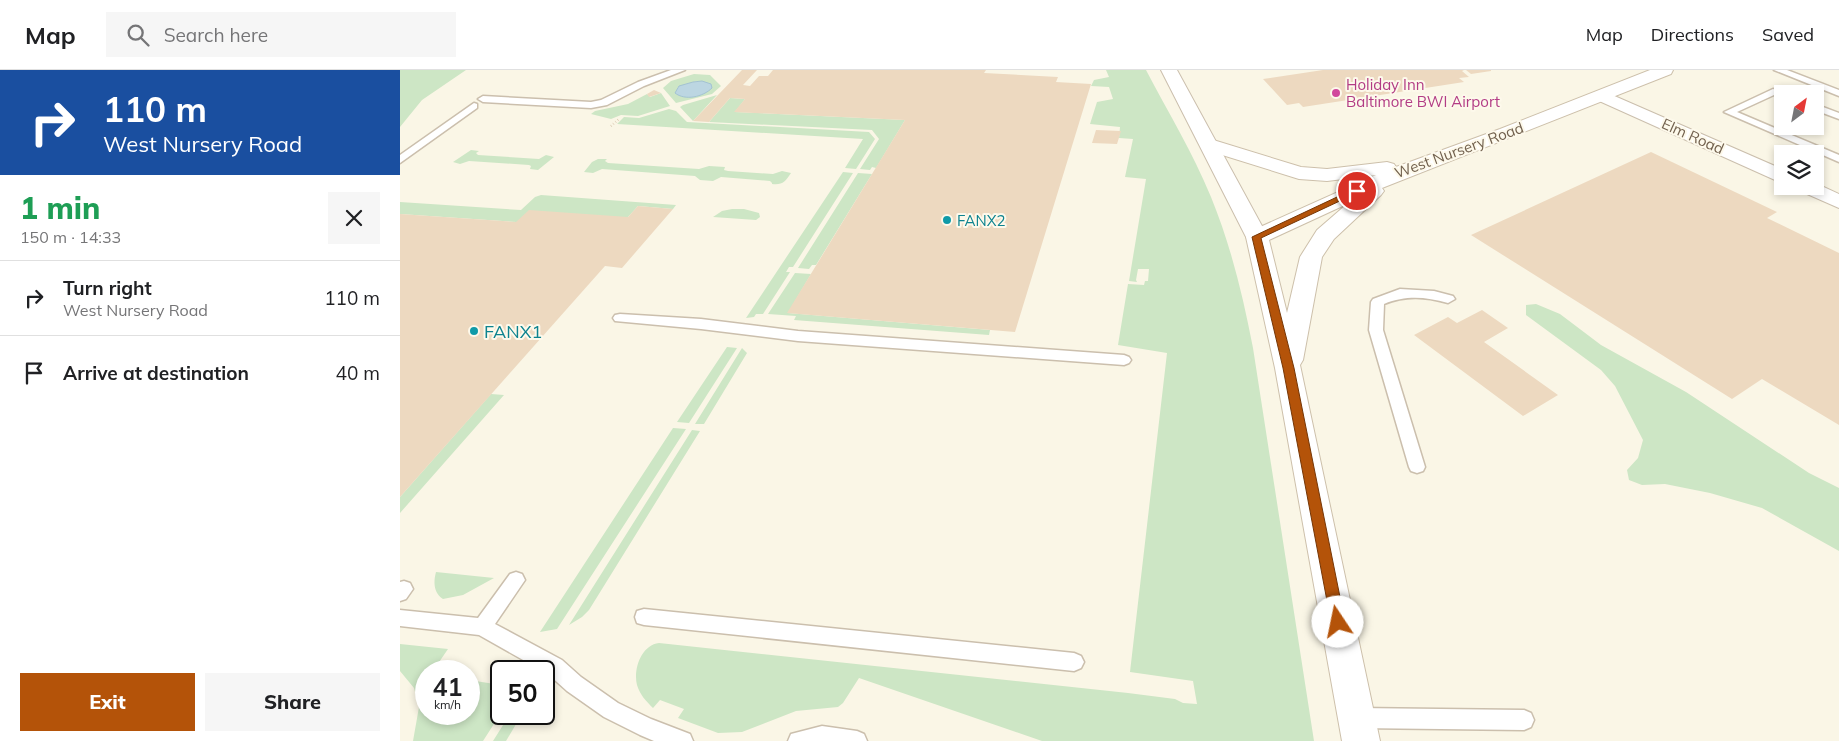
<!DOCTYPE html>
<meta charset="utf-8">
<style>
body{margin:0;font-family:Mulish,sans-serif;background:#f6f6f6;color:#202124;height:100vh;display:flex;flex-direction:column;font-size:19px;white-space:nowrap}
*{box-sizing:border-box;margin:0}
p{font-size:16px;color:#757577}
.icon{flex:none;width:28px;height:28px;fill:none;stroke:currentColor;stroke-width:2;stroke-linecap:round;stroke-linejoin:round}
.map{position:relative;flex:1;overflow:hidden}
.panel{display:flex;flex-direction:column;background:#fff;width:400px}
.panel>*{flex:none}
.hud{background:#1a4fa0;color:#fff;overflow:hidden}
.needle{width:32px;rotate:32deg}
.controls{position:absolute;left:1374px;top:15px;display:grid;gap:10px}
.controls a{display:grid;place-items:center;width:50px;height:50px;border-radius:0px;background:#fff;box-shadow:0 2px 8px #0003;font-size:25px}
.speed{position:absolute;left:15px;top:590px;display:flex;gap:10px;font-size:25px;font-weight:700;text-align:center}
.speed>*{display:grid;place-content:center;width:65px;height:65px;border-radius:50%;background:#fff;box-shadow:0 2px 8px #0003;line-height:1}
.speed small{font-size:12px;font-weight:400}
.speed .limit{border:2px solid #111;border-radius:8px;background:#fff;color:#111}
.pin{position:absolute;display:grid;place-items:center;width:42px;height:42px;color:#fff;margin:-21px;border:2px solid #fff;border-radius:50%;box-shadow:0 1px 5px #0007}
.me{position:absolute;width:55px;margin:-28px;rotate:349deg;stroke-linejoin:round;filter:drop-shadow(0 0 4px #0008)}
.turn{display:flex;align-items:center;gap:18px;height:105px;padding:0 20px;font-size:22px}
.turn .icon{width:65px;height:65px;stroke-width:2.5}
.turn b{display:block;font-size:35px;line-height:42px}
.round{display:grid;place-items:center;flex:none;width:52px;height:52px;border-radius:0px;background:#f6f6f6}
.overview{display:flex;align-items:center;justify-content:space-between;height:85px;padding:0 20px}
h1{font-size:30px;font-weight:800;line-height:38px;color:#1e9e55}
.button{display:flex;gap:10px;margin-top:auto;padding:10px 20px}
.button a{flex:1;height:58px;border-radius:0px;background:#b45309;color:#fff;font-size:20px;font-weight:800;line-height:58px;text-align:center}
.button a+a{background:#f6f6f6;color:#202124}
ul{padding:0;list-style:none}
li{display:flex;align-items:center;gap:15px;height:75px;padding:0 20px;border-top:1px solid #e0e0e0}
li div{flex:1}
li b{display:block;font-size:19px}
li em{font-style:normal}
header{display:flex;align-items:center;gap:30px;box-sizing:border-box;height:70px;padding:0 25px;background:#fff;border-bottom:1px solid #e0e0e0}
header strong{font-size:24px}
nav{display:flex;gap:28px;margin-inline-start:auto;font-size:18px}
.search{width:350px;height:45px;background:#f6f6f6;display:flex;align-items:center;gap:12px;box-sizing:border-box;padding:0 18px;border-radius:0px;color:#757577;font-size:19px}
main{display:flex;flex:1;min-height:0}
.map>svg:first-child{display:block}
.green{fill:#cde6c5;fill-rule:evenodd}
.water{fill:#bcd6e2;stroke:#a3c3d2}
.building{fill:#edd9c0}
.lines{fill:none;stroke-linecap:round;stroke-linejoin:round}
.service-casing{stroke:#cbbfad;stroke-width:3}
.minor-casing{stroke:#cbbfad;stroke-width:2}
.secondary-casing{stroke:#cdc0ab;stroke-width:2}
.path{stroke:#d1bda3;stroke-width:2.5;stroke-dasharray:0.5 2.5;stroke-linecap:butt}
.service{fill:#fff;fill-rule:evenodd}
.minor{fill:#fff;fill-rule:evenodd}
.secondary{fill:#fff;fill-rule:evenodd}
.route{fill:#b45309;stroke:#753606}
.hotel-dot{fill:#d1479c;stroke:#fdf9eb;stroke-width:2}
.culture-dot{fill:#0f9aa8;stroke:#fdf9eb;stroke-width:2}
.labels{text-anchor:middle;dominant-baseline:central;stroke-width:4;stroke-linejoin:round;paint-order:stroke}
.far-hotel-label{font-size:15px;fill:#b23c85;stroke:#fdf9eb;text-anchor:start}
.far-street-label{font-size:15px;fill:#71604d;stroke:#fdf9eb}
.far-culture-label{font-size:15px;fill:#0d838f;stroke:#fdf9eb;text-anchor:start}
.culture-label{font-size:18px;fill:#0d838f;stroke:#fdf9eb;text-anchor:start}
</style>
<header>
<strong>Map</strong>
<div class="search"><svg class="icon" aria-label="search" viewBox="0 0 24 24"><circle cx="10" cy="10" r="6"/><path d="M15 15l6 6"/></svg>Search here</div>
<nav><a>Map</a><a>Directions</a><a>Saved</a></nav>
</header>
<main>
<section class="panel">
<div class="hud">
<div class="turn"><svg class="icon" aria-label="right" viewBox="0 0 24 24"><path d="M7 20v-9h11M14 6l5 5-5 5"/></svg><div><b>110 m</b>West Nursery Road</div></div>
</div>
<div class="overview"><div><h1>1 min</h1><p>150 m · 14:33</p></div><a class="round"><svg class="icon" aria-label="close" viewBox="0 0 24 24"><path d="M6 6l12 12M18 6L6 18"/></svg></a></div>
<ul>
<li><svg class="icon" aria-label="right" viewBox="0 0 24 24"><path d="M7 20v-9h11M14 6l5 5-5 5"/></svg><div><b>Turn right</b><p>West Nursery Road</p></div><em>110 m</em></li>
<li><svg class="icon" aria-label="arrive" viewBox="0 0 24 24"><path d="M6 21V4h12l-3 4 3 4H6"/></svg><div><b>Arrive at destination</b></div><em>40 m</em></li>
</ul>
<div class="button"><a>Exit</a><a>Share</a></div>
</section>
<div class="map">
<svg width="1439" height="671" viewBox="0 0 1439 671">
<rect width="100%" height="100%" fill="#faf6e6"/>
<path class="green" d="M0 0H66L22 30 0 57Z
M706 0H746C768 42 793 83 811 127 831 176 843 226 853 278L914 671H642L459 608 443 633 438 637 396 641 342 662 318 663 278 648 284 639 260 630 253 638C246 631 240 625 237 615 233 600 241 575 259 573L728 623 775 629 783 633 797 634 793 611 730 602 767 283 718 275 728 214 744 215 745 211H748L749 199H738L736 210 737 212 729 211 746 109 725 107 733 69 719 68 720 57 690 54 697 32 713 29 709 17 691 16 694 10 709 7Z
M294 4 310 5 321 16 312 24 276 33 263 18 271 11ZM297 11 310 14 308 21 292 27 276 24 278 17Z
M261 23 270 36 238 46 221 45 211 49 191 44 195 41 228 34 247 24 250 27Z
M317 25 293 51 280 37 283 35Z
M330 28 345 29 335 42 505 50 476 98 472 97 470 100 460 99 479 69 472 60 309 52Z
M269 39 276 41 287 52 469 62 475 69 456 99 445 98 463 69 217 54 224 47 239 48Z
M71 80 79 81 76 83 78 85 139 89 146 85 154 87 138 100 130 99 131 96 129 95 69 91 60 94 53 92Z
M198 89H207L205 91 208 93 299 99 309 96 325 97 324 100 328 101 373 104 382 101 391 103C385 112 383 115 372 114V113L370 111 321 107 313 111 300 110 295 106 202 99 193 103 184 102 192 92Z
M443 102 453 103 393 197H389L386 202H390L363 244H356L354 247 346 248Z
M458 103 472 104 416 195H412L409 199 398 198Z
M141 125 276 135 273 139 238 136 228 147 116 152 0 144V132L121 140 135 127Z
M332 139H344L359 143 360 147 356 150 313 147 322 141Z
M395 203 411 204 388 243 590 260 589 265 394 250 396 246 368 244Z
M1136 234 1160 244 1201 275 1286 322 1409 403 1439 418V481L1362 438 1310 423 1265 414 1242 415 1229 410 1227 400 1238 388 1243 370 1215 316 1201 300 1126 245V235Z
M327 277 337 278 289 353 277 352Z
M342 278 347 283 304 354H295Z
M91 324 104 325 0 443V427Z
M273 358 286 359 157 559 140 562Z
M292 360 300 361 189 540 182 547 169 555Z
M36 502 94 508 63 525 43 529C34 523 33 513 36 502Z
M0 574 48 579 33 601H26V644H69V610L101 615V643L83 671H13L19 637 14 618 0 601Z
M110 644H122L106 671H93Z"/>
<path class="water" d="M293 12 302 11 311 14 312 18C303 27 285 31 275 23L279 16Z"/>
<path class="building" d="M342 0H357L343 15 350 16 359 6H368L373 0H586L584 3 658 7 656 12 691 14 615 262 387 243 505 50 334 42 345 29 330 28 309 52 293 51Z
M923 0H1064L1062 1 1069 7 1059 8 1064 12 903 37 899 33 887 35 863 9Z
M1066 0H1091V1L1071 4Z
M254 20 261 23 249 27 247 24Z
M696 60 721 61 717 74 692 73Z
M1251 82 1377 142 1367 148 1439 183V355L1362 309 1332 329 1071 165Z
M238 136 273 139 222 198 205 196 0 427V144L116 152 129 140 228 147Z
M1082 240 1108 258 1084 272 1158 325 1123 346 1014 265 1048 247 1057 253Z"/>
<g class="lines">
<g class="service-casing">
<path id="service" d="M271 0H285L244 16 207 35 191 38 83 32 78 29 83 26 191 32 201 30 238 12Z
M1374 0H1387L1439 20V26Z
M1373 19 1386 24H1382V28L1374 25 1337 42 1439 85V92L1324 42Z
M74 33 77 34V38L0 93V85Z
M1415 34 1439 43V49L1415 40Z
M1000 219 1034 221 1053 226 1055 229 1048 233C1025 227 1007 225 984 234L983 260 1025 397 1023 401 1017 403 1011 401 1009 397 969 260 971 232 973 229Z
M220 244 301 249 398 261 724 285 729 287 731 290 729 293 724 295 398 271 301 259 215 251 213 248 215 245Z
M116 502 122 504 125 510 95 554 162 590 181 607 218 633 251 649 290 664 293 671H254L240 665 204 647 167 621 148 604 79 565 0 556V540L78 548 110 504Z
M4 511 10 513 13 519 6 529 0 531V512Z
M244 539 674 583 681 586 684 592 681 598 674 601 244 555 237 553 235 547 237 541Z
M957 638 1124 640 1131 643 1134 650 1131 657 1124 660 957 658 950 655 947 648 950 641Z
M422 656 457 661 464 664 467 671H388L391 664Z"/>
</g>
<g class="minor-casing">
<path id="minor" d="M761 0H777L868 167 865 172 857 174 849 172 846 167Z
M1203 21 1382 99V112L1375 110 1197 30 1194 26 1197 22Z
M1415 113 1439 124V138L1398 120 1395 116H1415Z"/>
</g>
<g class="secondary-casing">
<path id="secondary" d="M1250 0H1273L1271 4 982 118 984 121 981 125 934 169 922 187 903 290 900 295 980 671H942L875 298 846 167 849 162 976 105 927 111 899 109 803 79 800 75 803 71 810 69 901 97 927 99 987 92 994 94 996 97 1100 59ZM947 134 917 160 900 187 887 243 869 170Z"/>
</g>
<path class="path" d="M211 56 219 49"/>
<use href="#service" class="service"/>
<use href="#minor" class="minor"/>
<use href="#secondary" class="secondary"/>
</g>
<path class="route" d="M954 119 961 121 861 168 894 298 945 552 943 557 938 559 933 557 931 552 883 298 852 167Z"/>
<circle class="hotel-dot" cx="936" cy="23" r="5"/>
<g class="culture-dot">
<circle cx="547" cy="150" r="5"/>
<circle cx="74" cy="261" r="5"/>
</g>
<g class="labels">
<g class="far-hotel-label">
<text x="946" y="14">Holiday Inn<tspan x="946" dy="17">Baltimore BWI Airport</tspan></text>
</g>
<g class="far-street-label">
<text transform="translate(1293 66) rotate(24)">Elm Road</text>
<text transform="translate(1059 80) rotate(-20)">West Nursery Road</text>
</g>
<g class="far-culture-label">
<text x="557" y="150">FANX2</text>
</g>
<g class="culture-label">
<text x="84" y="261">FANX1</text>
</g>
</g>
</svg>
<div class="controls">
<a><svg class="needle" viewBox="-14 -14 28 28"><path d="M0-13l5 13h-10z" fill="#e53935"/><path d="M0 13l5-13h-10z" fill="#757577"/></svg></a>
<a><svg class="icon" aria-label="layers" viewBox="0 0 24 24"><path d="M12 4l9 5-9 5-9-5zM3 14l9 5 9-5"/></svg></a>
</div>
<div class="speed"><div>41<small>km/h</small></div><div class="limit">50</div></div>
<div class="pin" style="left:957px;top:121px;background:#d93025"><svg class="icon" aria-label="arrive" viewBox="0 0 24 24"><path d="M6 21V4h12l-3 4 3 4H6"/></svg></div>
<svg class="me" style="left:938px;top:552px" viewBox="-20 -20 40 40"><circle r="19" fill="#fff"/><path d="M0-13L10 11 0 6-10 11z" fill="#b45309"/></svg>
</div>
</main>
